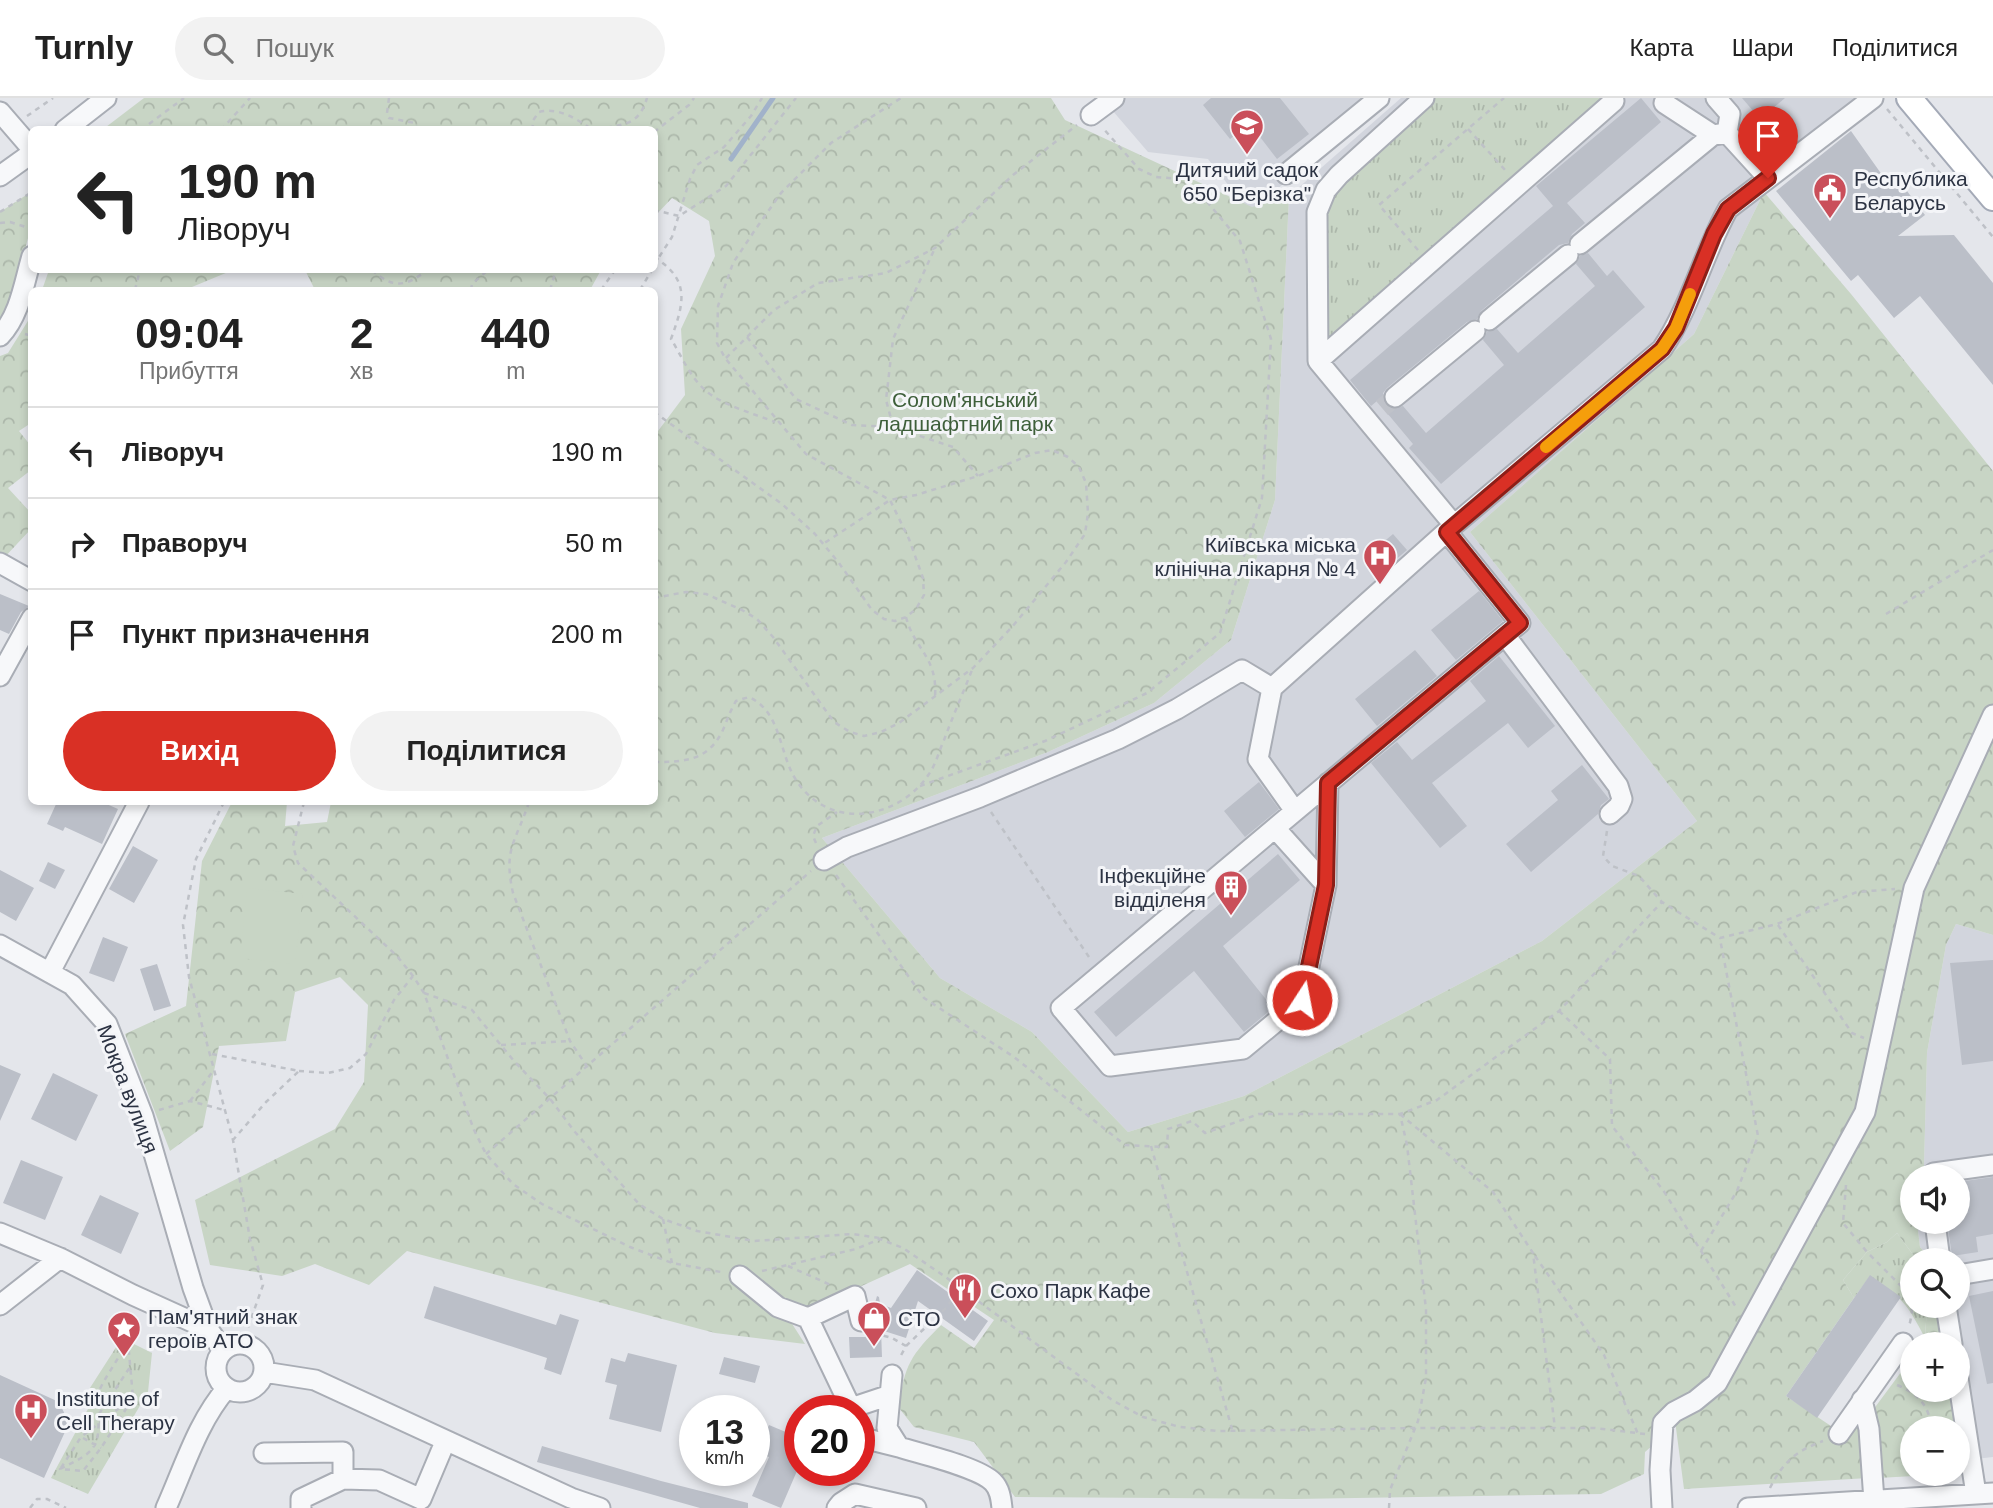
<!DOCTYPE html>
<html lang="uk">
<meta charset="utf-8">
<style>
body{margin:0;font-family:Arial,sans-serif;background:#f2f2f2;color:#222;height:100vh;display:flex;flex-direction:column;font-size:26px;white-space:nowrap}
*{box-sizing:border-box;margin:0}
p{font-size:23px;color:#767676}
.icon{flex:none;width:38px;height:38px;fill:none;stroke:currentColor;stroke-width:2;stroke-linecap:round;stroke-linejoin:round}
.map{position:relative;flex:1;overflow:hidden}
.drawer{position:absolute;left:28px;top:189px;width:630px;height:518px;display:flex;flex-direction:column;background:#fff;border-radius:10px;box-shadow:0 4px 10px #0003}
.drawer>*{flex:none}
.hud{position:absolute;left:28px;top:28px;width:630px;height:147px;border-radius:10px;box-shadow:0 4px 10px #0003;background:#fff;color:#222;overflow:hidden}
.fabs{position:absolute;left:1900px;top:1066px;display:grid;gap:14px}
.fabs a{display:grid;place-items:center;width:70px;height:70px;border-radius:50%;background:#fff;box-shadow:0 4px 10px #0003;font-size:35px}
.speed{position:absolute;left:679px;top:1297px;display:flex;gap:14px;font-size:35px;font-weight:700;text-align:center}
.speed>*{display:grid;place-content:center;width:91px;height:91px;border-radius:50%;background:#fff;box-shadow:0 4px 10px #0003;line-height:1}
.speed small{font-size:18px;font-weight:400}
.speed .limit{border:10px solid #d22;background:#fff;color:#111}
.pin{position:absolute;display:grid;place-items:center;width:60px;height:60px;color:#fff;margin:-72px -30px;border-radius:50% 50% 50% 0;rotate:-45deg;box-shadow:0 0 7px #0007}
.pin .icon{rotate:45deg}
.me{position:absolute;width:77px;margin:-38px;rotate:11deg;stroke-linejoin:round;filter:drop-shadow(0 0 5px #0008)}
.turn{display:flex;align-items:center;gap:24px;height:147px;padding:0 35px;font-size:32px}
.turn .icon{width:91px;height:91px;stroke-width:2.5}
.turn b{display:block;font-size:49px;line-height:60px}
.eta{display:flex;justify-content:space-evenly;align-items:center;height:119px;text-align:center}
.eta b{font-size:42px;font-weight:700;line-height:49px}
.button{display:flex;gap:14px;margin-top:auto;padding:14px 35px}
.button a{flex:1;height:80px;border-radius:42px;background:#d93025;color:#fff;font-size:28px;font-weight:700;line-height:80px;text-align:center}
.button a+a{background:#f2f2f2;color:#222}
ul{padding:0;list-style:none}
li{display:flex;align-items:center;gap:21px;height:91px;padding:0 35px;border-top:2px solid #e0e0e0}
li div{flex:1}
li b{display:block;font-size:26px}
li em{font-style:normal}
header{display:flex;align-items:center;gap:42px;box-sizing:border-box;height:98px;padding:0 35px;background:#fff;border-bottom:2px solid #e0e0e0}
header strong{font-size:33px}
nav{display:flex;gap:38px;margin-inline-start:auto;font-size:24px}
.search{width:490px;height:63px;background:#f2f2f2;display:flex;align-items:center;gap:18px;box-sizing:border-box;padding:0 24px;border-radius:38px;color:#767676;font-size:26px}
.map>svg:first-child{display:block}
.built{fill:#d2d5dd}
.grass{fill:url(#grass-tufts)}
.forest{fill:url(#forest-crowns)}
.garden{fill:#c8d5c5}
.lines{fill:none;stroke-linecap:round;stroke-linejoin:round}
.stream{stroke:#a1b2ca;stroke-width:5}
.building{fill:#bbbfc8}
.minor-tunnel{stroke:#bfc2c9;stroke-width:19;stroke-dasharray:19 10;stroke-linecap:butt}
.minor-casing{stroke:#a9adb5;stroke-width:23}
.major-casing{stroke:#a4aab7;stroke-width:28}
.path{stroke:#bec1c7;stroke-width:2.5;stroke-dasharray:5 5;stroke-linecap:butt}
.minor{stroke:#f7f8fa;stroke-width:19}
.major{stroke:#fff;stroke-width:24}
.route-casing{stroke:#8d1f18;stroke-width:18}
.route{stroke:#d93025;stroke-width:12}
.slow{stroke:#f59e0b;stroke-width:12}
.labels{text-anchor:middle;dominant-baseline:central;stroke-width:6;stroke-linejoin:round;paint-order:stroke}
.poi-label{font-size:21px;fill:#2c3343;stroke:#f4f5f8;text-anchor:start}
.park-label{font-size:21px;fill:#3e5f3a;stroke:#f4f5f8}
.street-label{font-size:21px;fill:#2c3343;stroke:#f4f5f8}
</style>
<header>
<strong>Turnly</strong>
<div class="search"><svg class="icon" aria-label="search" viewBox="0 0 24 24"><circle cx="10" cy="10" r="6"/><path d="M15 15l6 6"/></svg>Пошук</div>
<nav><a>Карта</a><a>Шари</a><a>Поділитися</a></nav>
</header>
<div class="map">
<svg width="1993" height="1410" viewBox="0 0 1993 1410">
<defs>
<pattern id="grass-tufts" width="24" height="20" patternUnits="userSpaceOnUse" patternTransform="scale(1.75)"><rect width="24" height="20" fill="#c8d5c5"/><path d="M3 7l-1-3M5 7V3M7 7l1-3M15 17l-1-3M17 17v-4M19 17l1-3" fill="none" stroke="#acb7aa"/></pattern>
<pattern id="forest-crowns" width="20" height="18" patternUnits="userSpaceOnUse" patternTransform="scale(1.75)"><rect width="20" height="18" fill="#c8d5c5"/><path d="M2 6a3 3 0 1 1 6 0M12 15a3 3 0 1 1 6 0" fill="none" stroke="#acb7aa"/></pattern>
</defs>
<rect width="100%" height="100%" fill="#e4e6eb"/>
<path class="built" d="M1114 0H1381L1250 115 1208 61 1148 54 1106 5Z
M1401 0H1883L1764 94 1694 236 1470 434 1697 723 1542 843 1244 998 1128 1034 1032 934 940 880 822 740 1048 654 1154 605 1231 542 1275 402 1289 98Z
M1956 826 1993 837V1359L1966 1362 1958 1292V1246L1940 1208H1958V1162H1932L1920 1149 1917 1124H1958V1078H1920L1924 1068 1927 955 1946 847Z"/>
<path class="grass" d="M1435 0H1605L1327 247 1324 116 1331 95Z
M1897 1135 1917 1162H1913V1208H1927L1925 1240C1907 1205 1902 1200 1870 1178L1854 1200 1843 1182 1867 1154 1887 1144Z
M122 1240 152 1255 148 1294 88 1396 51 1380 89 1309 88 1293Z"/>
<path class="forest" d="M144 0H1051L1065 22 1252 109 1289 98 1275 402 1231 542 1154 605 1048 654 822 740 940 880 1032 934 1128 1034 1244 998 1542 843 1697 723 1470 434 1694 236 1764 94 1851 196 1993 373V837L1956 826 1946 847 1927 955 1924 1068 1920 1078H1913V1124H1917L1920 1149 1932 1162H1917L1897 1135 1887 1144 1867 1154 1843 1182 1854 1200 1786 1298 1843 1336 1858 1316 1868 1380 1684 1391 1674 1315 1662 1339 1645 1354 1644 1376 1601 1396 1294 1401 1015 1399 974 1344 914 1329 899 1310C904 1267 911 1257 941 1227L974 1250 994 1222 910 1166 789 1221 805 1246 715 1235 407 1153 369 1187 315 1166 282 1178 210 1167 195 1102 335 1031 364 984 368 907 340 879 295 894 286 943 219 948 203 1029 170 1053 125 936 186 908 202 763 232 704H287L285 728 327 724 331 704H654L655 337 685 297 681 231 715 158 709 123 672 100 655 118 654 32H102Z
M31 94V129L10 207 0 226V114Z
M49 172H233L192 189 189 192H42Z
M305 172H601L590 192H315Z
M31 218V325L19 333 31 348V372L8 390 31 415V431L2 462 0 461V258L8 255Z
M1927 1208H1940L1947 1246H1921L1925 1240Z
M1913 1258V1292H1954L1968 1374 1958 1375V1330H1913V1376H1950L1878 1380 1873 1312Z"/>
<path class="garden" d="M247 790 303 796 295 866 240 860Z"/>
<g class="lines">
<path class="stream" d="M731 61 773 0"/>
</g>
<path class="building" d="M1211 0H1280L1309 36 1277 61 1250 26 1230 41 1203 7Z
M1641 0 1661 24 1567 105 1585 125 1572 136 1568 145 1559 147 1481 213 1477 221 1467 224 1387 290 1383 295V302L1391 311 1403 308 1426 335 1504 267 1483 242 1487 234 1497 231 1518 255 1595 188 1576 166 1580 158 1588 155 1607 178 1613 172 1645 209 1441 386 1409 350 1413 346 1377 303 1371 308 1350 282 1553 108 1536 88Z
M1742 0H1785L1760 21Z
M1851 33 1892 91 1901 85 1925 117 1898 138 1954 137 1993 185V287L1920 198 1894 220 1858 177 1851 183 1776 93Z
M1393 436 1407 452 1387 469 1373 453Z
M1479 493 1503 523 1456 562 1431 532Z
M0 496 29 508 21 514 9 536 0 532Z
M1415 552 1437 578 1377 628 1355 601Z
M1499 558 1555 628 1528 650 1508 625 1432 685 1467 728 1440 750 1371 665 1397 644 1412 662 1486 603 1470 583Z
M1582 667 1609 701 1601 707 1598 716 1531 774 1506 746 1558 702 1551 693Z
M1259 684 1279 711 1245 739 1224 713Z
M57 704H102L118 711 102 746 65 729 63 733 47 726Z
M133 748 158 762 134 805 109 791Z
M1278 756 1300 782 1223 848 1273 910 1244 934 1194 873 1116 939 1094 914Z
M48 764 65 772 55 791 39 783Z
M0 772 34 790 16 823 0 814Z
M103 839 128 849 114 884 89 875Z
M1993 862V963L1962 967 1950 865Z
M157 866 171 908 154 913 140 871Z
M0 967 21 976 0 1023Z
M53 975 98 997 76 1043 31 1021Z
M21 1062 63 1079 45 1122 3 1105Z
M1993 1079V1136L1976 1139 1978 1154 1952 1158 1947 1124H1958V1084Z
M100 1097 139 1115 121 1156 81 1137Z
M917 1172 988 1223 974 1243 918 1203 906 1240 881 1232 882 1259 850 1260 849 1239H865L872 1227V1216L877 1198 879 1199 880 1206 891 1210Z
M1870 1177 1901 1199 1817 1320 1786 1298Z
M434 1188 556 1227 560 1216 579 1222 561 1277 544 1271 547 1260 424 1220Z
M1993 1193V1285L1987 1286 1969 1198Z
M628 1255 677 1267 661 1334 609 1321 617 1287 605 1284 611 1260 625 1264Z
M724 1259 760 1268 755 1285 719 1276Z
M0 1277 59 1304 69 1325 44 1380 0 1360Z
M769 1327 800 1340V1366L781 1410 752 1398 769 1359 757 1354Z
M542 1348 661 1383 748 1405V1410H700L537 1364Z"/>
<g class="lines">
<path class="minor-tunnel" d="M1382 310 1395 299"/>
<g class="minor-casing">
<path id="minor" d="M1424 0 1339 77 1326 92 1317 114 1318 263 1454 427
M1716 0 1730 16 1727 35
M1664 5 1713 37
M0 14 32 51
M1091 17 1114 0
M65 32 106 0
M1727 35 1768 80
M1286 76 1379 0
M0 78 32 55
M1580 146 1713 37 1727 35
M1489 222 1568 157
M0 238C20 217 24 185 32 158
M1318 263 1614 3
M1395 299 1475 233
M1447 434 1520 525 1505 537 1618 688 1622 701 1619 708 1610 716
M0 465 32 483
M0 578 32 520
M1295 713 1258 661 1272 590 1454 427 1662 251C1691 208 1703 156 1728 111L1873 0
M1275 730 1061 910 1110 968 1243 951 1302 902 1326 787 1275 730 1505 537
M824 762 847 749 980 699 1118 641 1177 611 1242 572 1272 590
M1326 787 1328 685
M0 847 72 887 107 926 143 1018 193 1190 208 1231
M50 874 139 704
M1930 1078 1934 1075 1993 1067
M1935 1124 1940 1162
M0 1135 60 1160 133 1197 208 1231 223 1252
M1958 1177 1993 1171
M740 1178 778 1209 808 1220
M0 1207 60 1160
M1946 1208 1952 1246
M216 1270a24 24 0 1 1 48 0a24 24 0 1 1-48 0Z
M264 1274 315 1282 571 1400 600 1410
M892 1277 887 1330 899 1349C921 1356 978 1369 993 1384 1000 1391 1001 1401 1002 1410
M1958 1280 1976 1396
M1862 1302 1869 1331 1874 1403
M851 1310 890 1297
M852 1312 808 1220 855 1198 861 1223
M859 1328 867 1341 899 1349
M1839 1336 1903 1245
M264 1355 343 1354V1381
M166 1410C184 1370 198 1323 227 1290
M301 1410V1401L343 1381 379 1382 421 1401 445 1344
M837 1410 841 1405 855 1396 916 1410
M1662 1410 1660 1372 1663 1325 1674 1314 1695 1303 1717 1285 1865 1014 1914 790 1993 617
M1748 1410 1993 1395"/>
</g>
<g class="major-casing">
<path id="major" d="M1909 0 1993 100"/>
</g>
<path class="path" d="M389 0 387 15 389 20 415 25 417 32
M1887 11 1993 139
M27 18 53 0
M1468 31 1506 73
M141 32 184 0
M221 32 250 0
M532 32 534 21 539 14C560 9 576 21 593 32
M597 32C622 25 638 30 647 0
M654 34 689 7 694 0
M654 112 679 118 726 88 796 0
M0 114 32 94
M0 125 10 124 32 131
M1418 152 1379 107 1504 0
M654 159C691 182 684 205 671 241 681 257 690 279 705 292 721 307 755 316 775 324
M654 167 672 139 690 81 697 67 724 49 751 18 762 0
M372 172C393 191 406 189 427 172
M135 192 140 172
M471 192 472 186 488 172
M550 192 556 172
M601 192 615 172
M640 192 652 172
M25 236 32 238
M747 239 796 301 852 327 893 329 953 349 978 378
M726 260 774 212 818 185 886 175 935 150 1013 77 1077 27
M654 314 782 406 815 436 839 465 872 512 884 521 895 523 906 519 916 511 924 497 923 480 909 441 890 402 806 356 725 260 717 245 718 208 733 165 755 132 781 95 831 45 901 0
M893 328 886 302 893 241 935 150
M654 500 686 494 706 496 742 512 757 521 773 539 834 624 850 634 864 638 881 634 899 625 973 570 1012 529 1066 464 1085 436 1088 415 1086 385 1079 369 1068 359 1052 352 1035 355 978 378 916 397 890 402 823 446
M1886 516 1993 452
M906 519C914 551 938 559 935 599
M654 664C684 664 707 663 722 634 727 623 730 613 736 603L749 599C783 615 778 657 798 685 832 733 899 721 929 676 936 666 939 653 944 642 953 618 963 595 972 572
M920 688 1045 643 1147 595 1220 535 1262 400 1271 241 1240 143 1193 87 1182 81 1156 79 1139 71 1102 29
M224 704 196 761 183 827 189 879 233 1042 250 1141 263 1187 245 1238
M304 704 293 748 298 765 397 858 413 878 424 895 474 1032 486 1056 513 1086 542 1106 630 1149 672 1165 721 1174
M529 704C516 744 503 750 513 795L570 943 588 970
M991 714 1091 862
M1607 733 1603 758 1612 768 1639 778 1662 804
M816 745 813 738 817 728 837 714
M836 777 924 900 1014 959 1125 1047 1167 1049 1168 1031 1192 1023 1205 1035 1259 1016H1400L1437 1002 1559 913 1662 804 1720 840 1777 826 1857 794 1895 791
M1778 827 1852 935 1864 940
M424 895 472 912 514 963 551 1002 575 1034 639 1106 663 1121 697 1133 754 1143 852 1136 880 1140
M1559 913 1610 961 1612 1028 1663 1092 1736 1209
M501 947 570 943
M212 956 299 973 266 1004 233 1042
M299 973 328 975 350 970 366 956 394 902 413 878
M190 1003 214 972
M159 1012 190 1003 224 1012
M1400 1016 1493 1094 1533 1155 1555 1330
M1151 1048 1232 1331
M486 1056 811 773
M1846 1087 1843 1125 1867 1154 1909 1196 1912 1215 1909 1229
M663 1121 672 1165
M1701 1153 1737 1093 1758 1038 1720 841
M1535 1158 1604 1257 1638 1336
M788 1168 833 1188
M762 1173 856 1151 880 1141 903 1150 947 1180 1112 1302 1143 1319 1180 1329 1218 1333 1415 1330H1595L1645 1336
M124 1216 132 1229C126 1253 109 1271 99 1293 96 1299 98 1307 98 1314 101 1352 92 1355 60 1371L83 1373 101 1350 133 1300 128 1243
M874 1235 892 1240 906 1248 899 1261
M906 1248 947 1209 959 1189
M1897 1287C1919 1297 1928 1306 1932 1330
M99 1316 130 1269
M83 1340 101 1350
M61 1370 81 1339 130 1302
M1770 1390C1783 1364 1796 1353 1823 1343
M30 1410 37 1401H47L66 1410
M1389 1410 1390 1392 1418 1323 1426 1280V1211L1407 1047 1400 1016"/>
<use href="#minor" class="minor"/>
<use href="#major" class="major"/>
</g>
<g class="lines">
<g class="route-casing">
<path id="route" d="M1302 902 1326 787 1328 685 1520 525 1447 434 1662 251 1676 230 1714 136 1728 111 1768 80"/>
</g>
<use href="#route" class="route"/>
<path class="slow" d="M1546 349 1662 251 1676 230 1690 196"/>
</g>
<defs>
<g id="school-pin" transform="scale(1.75)"><path d="M0 17L-7.5 6A9.5 9.5 0 1 1 7.5 6Z" fill="#ca4f5a" stroke="#f4f5f8"/><path d="M0-5L7-2L0 1L-7-2ZM-4 1L0 2.5L4 1V4Q0 6-4 4Z" fill="#fff"/></g>
<g id="civic-pin" transform="scale(1.75)"><path d="M0 17L-7.5 6A9.5 9.5 0 1 1 7.5 6Z" fill="#ca4f5a" stroke="#f4f5f8"/><path d="M-.6-6.5H3V-4.5H.6V-3L4-1V1h2V6H-6V1h2V-1L-.6-3ZM-1.2 2.5V6h2.4V2.5Z" fill="#fff"/></g>
<g id="hospital-pin" transform="scale(1.75)"><path d="M0 17L-7.5 6A9.5 9.5 0 1 1 7.5 6Z" fill="#ca4f5a" stroke="#f4f5f8"/><path d="M-5-5h3v3.5h4V-5h3V5h-3V1.5h-4V5h-3Z" fill="#fff"/></g>
<g id="building-pin" transform="scale(1.75)"><path d="M0 17L-7.5 6A9.5 9.5 0 1 1 7.5 6Z" fill="#ca4f5a" stroke="#f4f5f8"/><path d="M-4-6H4V6H1V3H-1V6H-4ZM-2.5-4.3h1.7v1.8h-1.7ZM.8-4.3h1.7v1.8H.8ZM-2.5-1h1.7V.8h-1.7ZM.8-1h1.7V.8H.8Z" fill="#fff"/></g>
<g id="restaurant-pin" transform="scale(1.75)"><path d="M0 17L-7.5 6A9.5 9.5 0 1 1 7.5 6Z" fill="#ca4f5a" stroke="#f4f5f8"/><path d="M-5-6h1v4h1v-4h1v4h1v-4h1v5L-1.5 .5V6h-2V.5L-5-1ZM5-6V6H3V1.5H1.5Q1.5-4 5-6Z" fill="#fff"/></g>
<g id="shop-pin" transform="scale(1.75)"><path d="M0 17L-7.5 6A9.5 9.5 0 1 1 7.5 6Z" fill="#ca4f5a" stroke="#f4f5f8"/><path d="M-5-2.5h2.3a2.7 3.5 0 0 1 5.4 0H5L5.5 6h-11ZM-1.5-2.5h3a1.5 2.3 0 0 0-3 0Z" fill="#fff"/></g>
<g id="sight-pin" transform="scale(1.75)"><path d="M0 17L-7.5 6A9.5 9.5 0 1 1 7.5 6Z" fill="#ca4f5a" stroke="#f4f5f8"/><path d="M0-6L1.8-2.2L6-1.7L2.9 1.2L3.7 5.4L0 3.3L-3.7 5.4L-2.9 1.2L-6-1.7L-1.8-2.2Z" fill="#fff"/></g>
</defs>
<g fill-rule="evenodd">
<use href="#school-pin" x="1247" y="28"/>
<use href="#civic-pin" x="1830" y="92"/>
<use href="#hospital-pin" x="1380" y="458"/>
<use href="#building-pin" x="1231" y="789"/>
<use href="#restaurant-pin" x="965" y="1192"/>
<use href="#shop-pin" x="874" y="1220"/>
<use href="#sight-pin" x="124" y="1230"/>
<use href="#hospital-pin" x="31" y="1312"/>
</g>
<g class="labels">
<g class="poi-label">
<text x="1247" y="71" text-anchor="middle">Дитячий садок<tspan x="1247" dy="24">650 "Берізка"</tspan></text>
<text x="1854" y="80">Республика<tspan x="1854" dy="24">Беларусь</tspan></text>
<text x="1356" y="446" text-anchor="end">Київська міська<tspan x="1356" dy="24">клінічна лікарня № 4</tspan></text>
<text x="1206" y="777" text-anchor="end">Інфекційне<tspan x="1206" dy="24">відділеня</tspan></text>
<text x="990" y="1192">Сохо Парк Кафе</text>
<text x="148" y="1218">Пам'ятний знак<tspan x="148" dy="24">героїв АТО</tspan></text>
<text x="898" y="1220">СТО</text>
<text x="56" y="1300">Institune of<tspan x="56" dy="24">Cell Therapy</tspan></text>
</g>
<g class="park-label">
<text x="965" y="301">Солом'янський<tspan x="965" dy="24">ладшафтний парк</tspan></text>
</g>
<g class="street-label">
<text transform="translate(128 991) rotate(69)">Мокра вулиця</text>
</g>
</g>
</svg>
<div class="fabs">
<a><svg class="icon" aria-label="sound" viewBox="0 0 24 24"><path d="M4 9h4l5-4v14l-5-4H4zM17 9q2 3 0 6"/></svg></a>
<a><svg class="icon" aria-label="search" viewBox="0 0 24 24"><circle cx="10" cy="10" r="6"/><path d="M15 15l6 6"/></svg></a>
<a>+</a>
<a>−</a>
</div>
<div class="speed"><div>13<small>km/h</small></div><div class="limit">20</div></div>
<div class="pin" style="left:1768px;top:80px;background:#d93025"><svg class="icon" aria-label="arrive" viewBox="0 0 24 24"><path d="M6 21V4h12l-3 4 3 4H6"/></svg></div>
<svg class="me" style="left:1302px;top:902px" viewBox="-20 -20 40 40"><circle r="17" fill="#d93025" stroke="#fff" stroke-width="3"/><path d="M0-11L8 9 0 5-8 9z" fill="#fff"/></svg>
<div class="hud">
<div class="turn"><svg class="icon" aria-label="left" viewBox="0 0 24 24"><path d="M17 20v-9H6M10 6l-5 5 5 5"/></svg><div><b>190 m</b>Ліворуч</div></div>
</div>
<section class="drawer">
<div class="eta">
<div><b>09:04</b><p>Прибуття</p></div>
<div><b>2</b><p>хв</p></div>
<div><b>440</b><p>m</p></div>
</div>
<ul>
<li><svg class="icon" aria-label="left" viewBox="0 0 24 24"><path d="M17 20v-9H6M10 6l-5 5 5 5"/></svg><div><b>Ліворуч</b></div><em>190 m</em></li>
<li><svg class="icon" aria-label="right" viewBox="0 0 24 24"><path d="M7 20v-9h11M14 6l5 5-5 5"/></svg><div><b>Праворуч</b></div><em>50 m</em></li>
<li><svg class="icon" aria-label="arrive" viewBox="0 0 24 24"><path d="M6 21V4h12l-3 4 3 4H6"/></svg><div><b>Пункт призначення</b></div><em>200 m</em></li>
</ul>
<div class="button"><a>Вихід</a><a>Поділитися</a></div>
</section>
</div>
